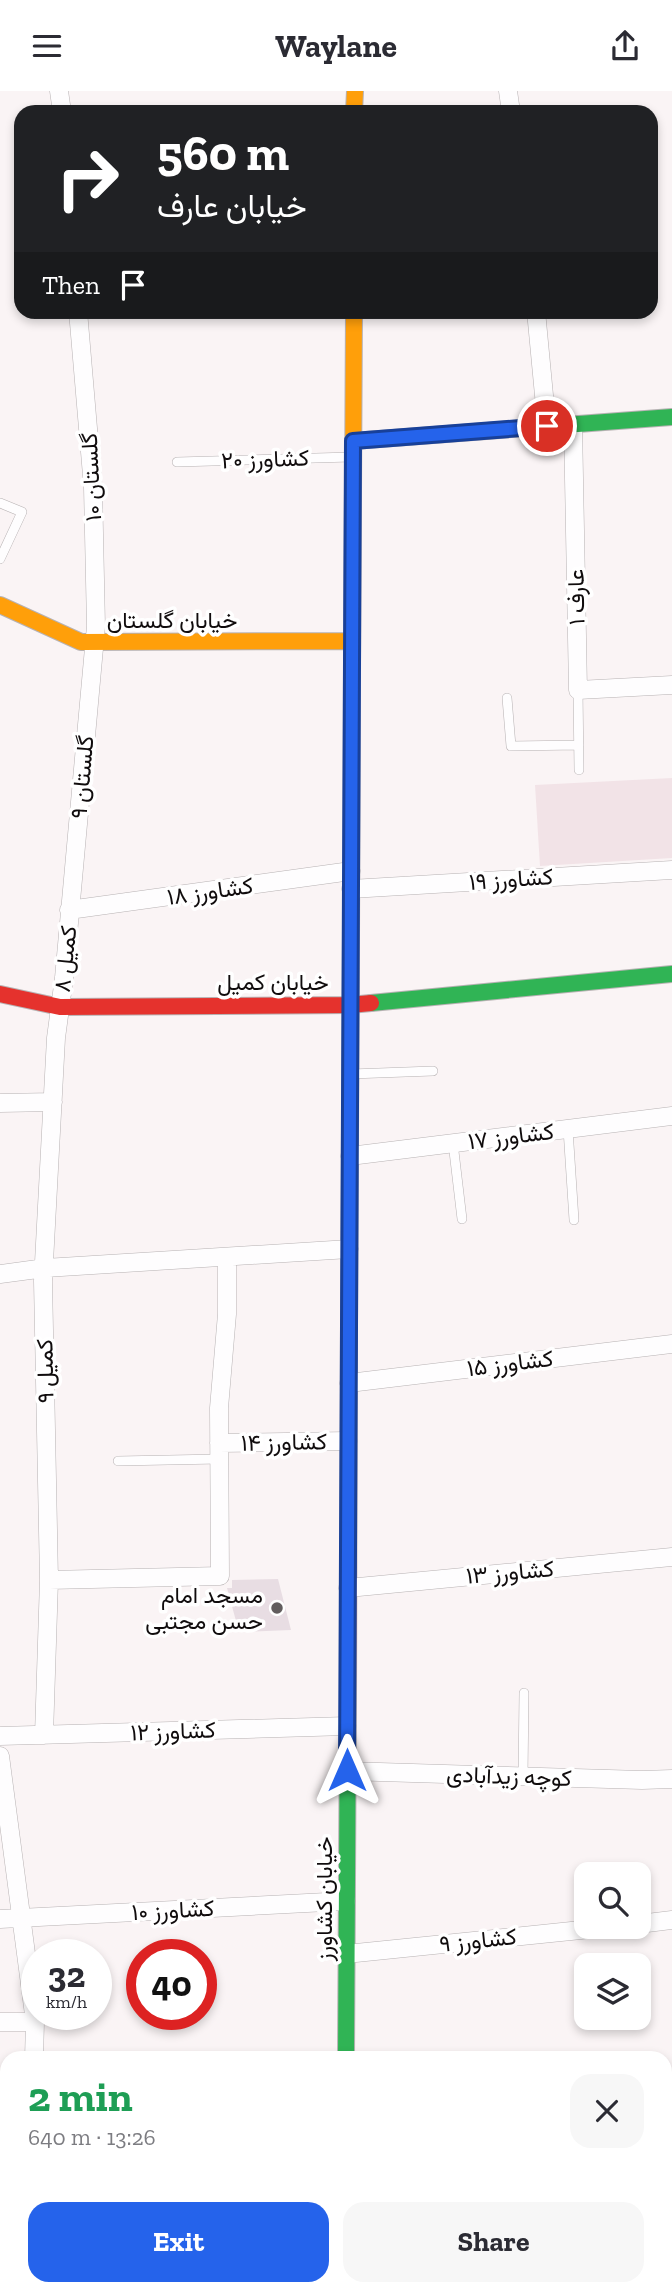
<!DOCTYPE html>
<meta charset="utf-8">
<style>
body{margin:0;font-family:"Zilla Slab",Vazirmatn,serif;background:#f7f7f7;color:#2b2b33;height:100vh;display:flex;flex-direction:column;font-size:26px;white-space:nowrap}
*{box-sizing:border-box;margin:0}
p{font-size:23px;color:#7c7c81}
.icon{flex:none;width:38px;height:38px;fill:none;stroke:currentColor;stroke-width:2;stroke-linecap:round;stroke-linejoin:round}
.map{position:relative;flex:1;overflow:hidden}
.details{position:absolute;left:0px;top:1960px;width:672px;height:245px;display:flex;flex-direction:column;background:#fff;border-radius:21px 21px 0 0;box-shadow:0 4px 10px #0003}
.details>*{flex:none}
.hud{position:absolute;left:14px;top:14px;width:644px;height:214px;border-radius:21px;box-shadow:0 4px 10px #0003;background:#202124;color:#fff;overflow:hidden}
.controls{position:absolute;left:574px;top:1771px;display:grid;gap:14px}
.controls a{display:grid;place-items:center;width:77px;height:77px;border-radius:14px;background:#fff;box-shadow:0 4px 10px #0003;font-size:35px}
.speed{position:absolute;left:21px;top:1848px;display:flex;gap:14px;font-size:35px;font-weight:700;text-align:center}
.speed>*{display:grid;place-content:center;width:91px;height:91px;border-radius:50%;background:#fff;box-shadow:0 4px 10px #0003;line-height:1}
.speed small{font-size:18px;font-weight:400}
.speed .limit{border:10px solid #d22;background:#fff;color:#111}
.pin{position:absolute;display:grid;place-items:center;width:60px;height:60px;color:#fff;margin:-30px;border:4px solid #fff;border-radius:50%;box-shadow:0 2px 7px #0007}
.me{position:absolute;width:77px;margin:-38px;rotate:0deg;stroke-linejoin:round;filter:drop-shadow(0 0 5px #0008)}
.turn{display:flex;align-items:center;gap:24px;height:147px;padding:0 28px;font-size:32px}
.turn .icon{width:91px;height:91px;stroke-width:2.5}
.turn b{display:block;font-size:49px;line-height:60px}
.then{display:flex;align-items:center;height:66px;padding:0 28px;background:#0003;gap:14px;font-size:26px}
.round{display:grid;place-items:center;flex:none;width:74px;height:74px;border-radius:21px;background:#f7f7f7}
.overview{display:flex;align-items:center;justify-content:space-between;height:119px;padding:0 28px}
h1{font-size:42px;font-weight:700;line-height:52px;color:#1e9e55}
.primary-button{display:flex;gap:14px;margin-top:auto;padding:14px 28px}
.primary-button a{flex:1;height:80px;border-radius:21px;background:#2563eb;color:#fff;font-size:28px;font-weight:700;line-height:80px;text-align:center}
.primary-button a+a{background:#f7f7f7;color:#2b2b33}
header{display:flex;justify-content:space-between;align-items:center;height:91px;padding:0 28px;background:#fff;font-size:32px;font-weight:700}
.map>svg:first-child{display:block}
.built{fill:#f2e3e7}
.building{fill:#e8dde3}
.lines{fill:none;stroke-linecap:round;stroke-linejoin:round}
.lane-casing{stroke:#b7b2b3;stroke-width:10}
.street-casing{stroke:#b7b2b3;stroke-width:19}
.fast-casing{stroke:#b7b2b3;stroke-width:18}
.slow-casing{stroke:#b7b2b3;stroke-width:18}
.jam-casing{stroke:#b7b2b3;stroke-width:18}
.lane{stroke:#fefdfe;stroke-width:9}
.street{stroke:#fefdfe;stroke-width:18}
.fast{stroke:#30b455;stroke-width:16}
.slow{stroke:#ff9f0a;stroke-width:16}
.jam{stroke:#e5322d;stroke-width:16}
.route-casing{stroke:#184099;stroke-width:18}
.route{stroke:#2563eb;stroke-width:12}
.poi-dot{fill:#625d5e;stroke:#fff;stroke-width:2.5}
.labels{text-anchor:middle;dominant-baseline:central;stroke-width:7;stroke-linejoin:round;paint-order:stroke}
.street-label{font-size:23px;fill:#100c0d;stroke:#fff}
.poi-label{font-size:23px;fill:#100c0d;stroke:#fff;text-anchor:end}
</style>
<header><svg class="icon" aria-label="menu" viewBox="0 0 24 24"><path d="M4 6h16M4 12h16M4 18h16"/></svg>Waylane<svg class="icon" aria-label="share" viewBox="0 0 24 24"><path d="M12 15V3M7 8l5-5 5 5M5 13v7h14v-7"/></svg></header>
<div class="map">
<svg width="672" height="2205" viewBox="0 0 672 2205">
<rect width="100%" height="100%" fill="#faf4f5"/>
<path class="built" d="M672 687V767L540 775 535 694Z"/>
<path class="building" d="M278 1488 291 1539 239 1541 227 1497H232V1489Z"/>
<g class="lines">
<g class="lane-casing">
<path id="lane" d="M177 371 351 366
M0 412 22 421 0 468
M578 599 579 679
M507 607 511 655 579 654
M351 983 433 980
M568 1038 574 1129
M453 1052 462 1128
M118 1370 219 1368
M523 1686 524 1602
M212 2205 214 2198"/>
</g>
<g class="street-casing">
<path id="street" d="M59 0 62 21
M508 0 511 21
M536 220 547 336
M573 334 578 599 672 594
M351 798 672 779
M69 819 351 780
M0 1012 53 1011
M350 1065 672 1025
M0 1183 45 1177 349 1158
M349 1292 672 1253
M219 1352 348 1350
M49 1489 220 1485 219 1317 227 1223V1166
M348 1497 672 1466
M44 1644 49 1489 43 1190 56 947 64 887 96 535 93 396 78 220
M0 1645 347 1635
M0 1665 35 1931 34 1967
M347 1680 642 1689 672 1688
M0 1828 346 1810
M639 1833 672 1829
M346 1863 610 1836
M0 1931H35
M665 2009H672
M0 2131H7
M50 2203 141 2205"/>
</g>
<g class="fast-casing">
<path id="fast" d="M353 350 672 326
M351 846 352 582
M371 912 672 883
M346 1967 348 1607
M345 2198V2205"/>
</g>
<g class="slow-casing">
<path id="slow" d="M354 21 355 0
M0 514 81 551 352 550
M352 582 354 220
M349 1232 351 846"/>
</g>
<g class="jam-casing">
<path id="jam" d="M0 903 60 916 350 914 371 912
M348 1607 349 1232"/>
</g>
<use href="#lane" class="lane"/>
<use href="#street" class="street"/>
<use href="#fast" class="fast"/>
<use href="#slow" class="slow"/>
<use href="#jam" class="jam"/>
</g>
<g class="lines">
<g class="route-casing">
<path id="route" d="M347 1679 353 350 547 335"/>
</g>
<use href="#route" class="route"/>
</g>
<circle class="poi-dot" cx="277" cy="1517" r="7"/>
<g class="labels">
<g class="street-label">
<text transform="translate(265 368) rotate(-2)">کشاورز ۲۰</text>
<text transform="translate(91 386) rotate(-93)">گلستان ۱۰</text>
<text transform="translate(576 506) rotate(-91)">عارف ۱</text>
<text x="172" y="529">خیابان گلستان</text>
<text transform="translate(82 686) rotate(-85)">گلستان ۹</text>
<text transform="translate(511 788) rotate(-4)">کشاورز ۱۹</text>
<text transform="translate(210 800) rotate(-8)">کشاورز ۱۸</text>
<text transform="translate(65 868) rotate(-84)">کمیل ۸</text>
<text x="273" y="891">خیابان کمیل</text>
<text transform="translate(511 1045) rotate(-7)">کشاورز ۱۷</text>
<text transform="translate(510 1272) rotate(-7)">کشاورز ۱۵</text>
<text transform="translate(45 1280) rotate(-91)">کمیل ۹</text>
<text transform="translate(284 1351) rotate(-1)">کشاورز ۱۴</text>
<text transform="translate(510 1481) rotate(-5)">کشاورز ۱۳</text>
<text transform="translate(173 1640) rotate(-2)">کشاورز ۱۲</text>
<text transform="translate(509 1685) rotate(2)">کوچه زیدآبادی</text>
<text transform="translate(324 1808) rotate(-90)">خیابان کشاورز</text>
<text transform="translate(173 1819) rotate(-3)">کشاورز ۱۰</text>
<text transform="translate(478 1849) rotate(-6)">کشاورز ۹</text>
</g>
<g class="poi-label">
<text x="263" y="1504">مسجد امام<tspan x="263" dy="26">حسن مجتبی</tspan></text>
</g>
</g>
</svg>
<div class="controls">
<a><svg class="icon" aria-label="search" viewBox="0 0 24 24"><circle cx="10" cy="10" r="6"/><path d="M15 15l6 6"/></svg></a>
<a><svg class="icon" aria-label="layers" viewBox="0 0 24 24"><path d="M12 4l9 5-9 5-9-5zM3 14l9 5 9-5"/></svg></a>
</div>
<div class="speed"><div>32<small>km/h</small></div><div class="limit">40</div></div>
<div class="pin" style="left:547px;top:335px;background:#d93025"><svg class="icon" aria-label="arrive" viewBox="0 0 24 24"><path d="M6 21V4h12l-3 4 3 4H6"/></svg></div>
<svg class="me" style="left:347px;top:1679px" viewBox="-20 -20 40 40"><path d="M0-17L14 15 0 8-14 15z" fill="#2563eb" stroke="#fff" stroke-width="4"/></svg>
<div class="hud">
<div class="turn"><svg class="icon" aria-label="right" viewBox="0 0 24 24"><path d="M7 20v-9h11M14 6l5 5-5 5"/></svg><div><b>560 m</b>خیابان عارف</div></div>
<div class="then">Then<svg class="icon" aria-label="arrive" viewBox="0 0 24 24"><path d="M6 21V4h12l-3 4 3 4H6"/></svg></div>
</div>
<section class="details">
<div class="overview"><div><h1>2 min</h1><p>640 m · 13:26</p></div><a class="round"><svg class="icon" aria-label="close" viewBox="0 0 24 24"><path d="M6 6l12 12M18 6L6 18"/></svg></a></div>
<div class="primary-button"><a>Exit</a><a>Share</a></div>
</section>
</div>
